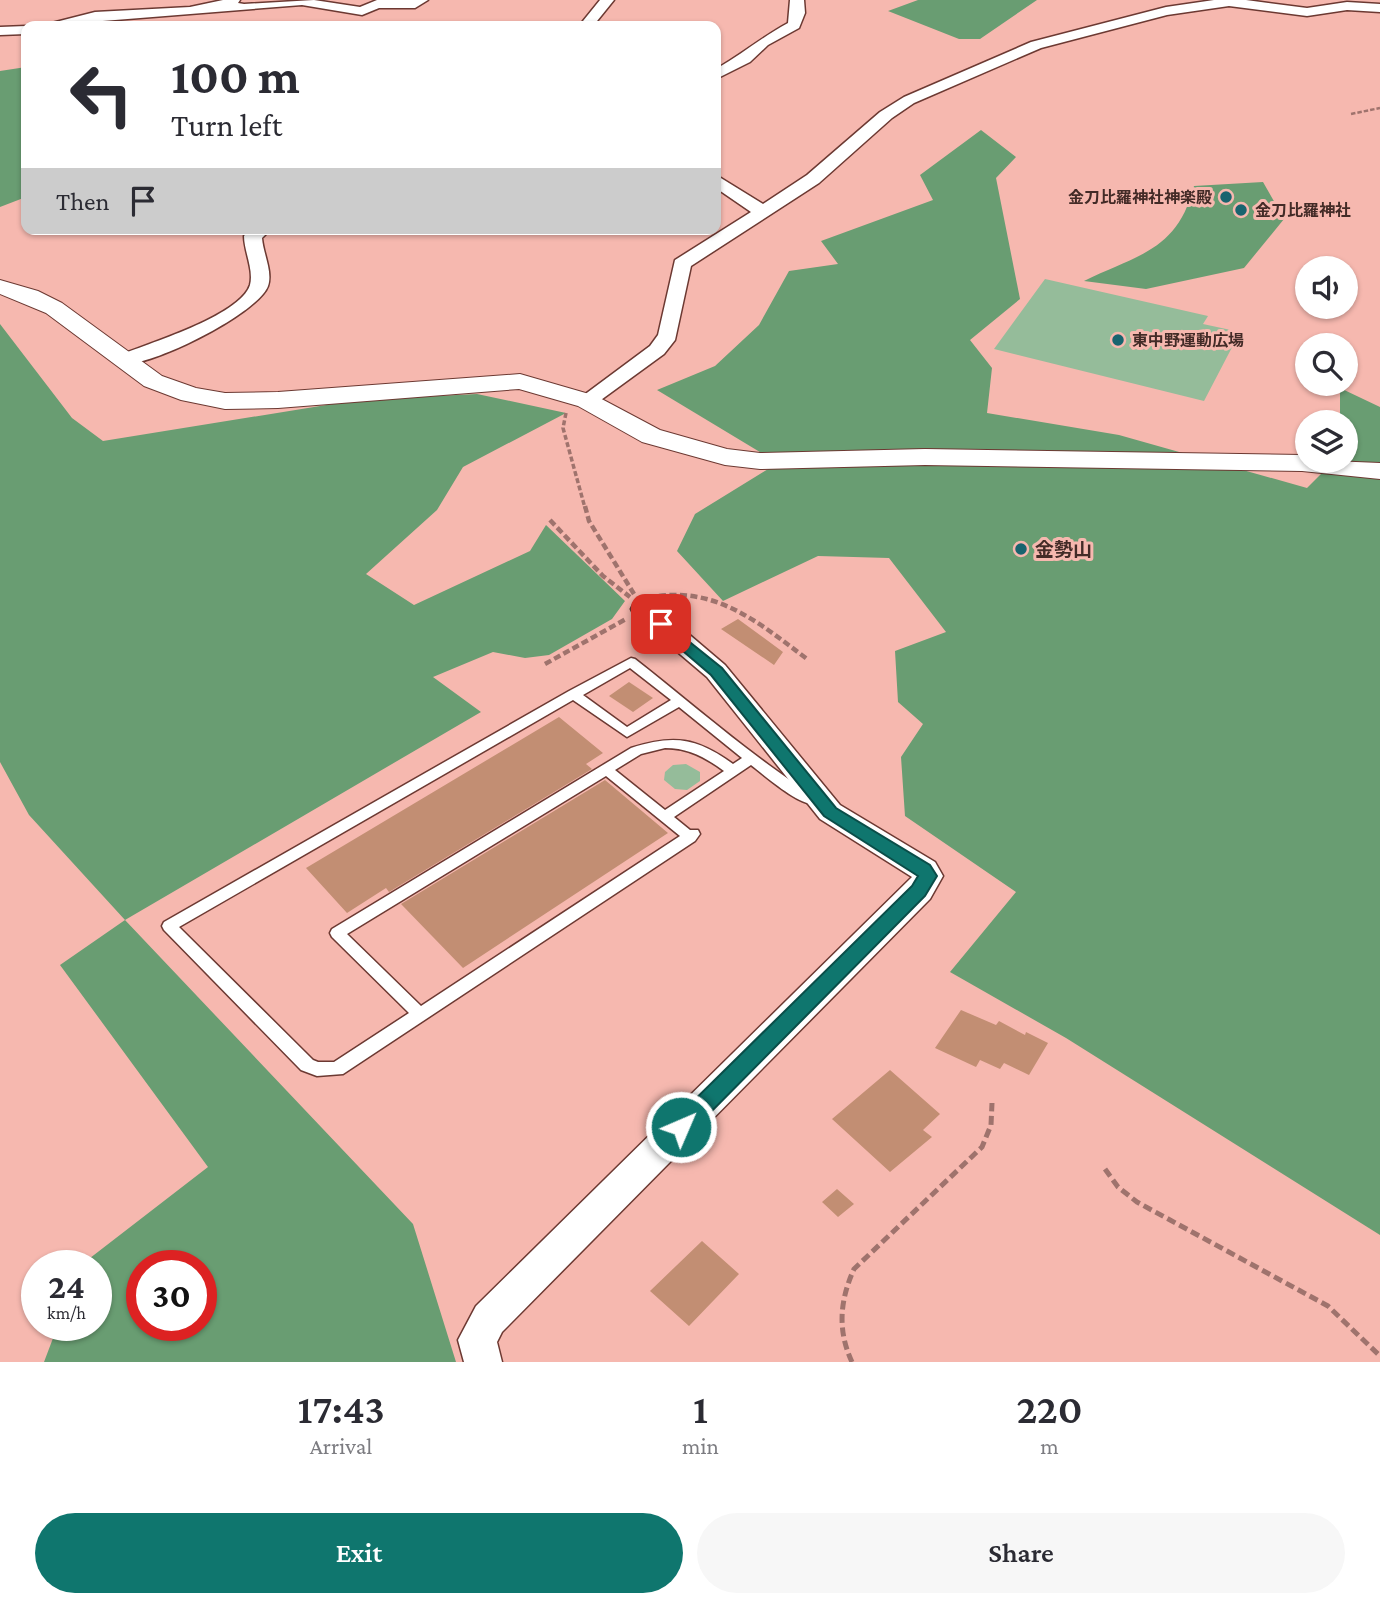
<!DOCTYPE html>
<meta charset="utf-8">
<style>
body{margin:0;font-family:"Crimson Pro","Noto Sans JP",serif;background:#f7f7f7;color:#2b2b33;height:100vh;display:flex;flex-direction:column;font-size:26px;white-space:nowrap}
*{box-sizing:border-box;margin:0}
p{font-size:23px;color:#7c7c81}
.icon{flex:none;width:38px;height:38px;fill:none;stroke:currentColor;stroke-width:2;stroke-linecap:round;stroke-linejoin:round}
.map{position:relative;height:1362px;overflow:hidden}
.drawer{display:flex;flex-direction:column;background:#fff;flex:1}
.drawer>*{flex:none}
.hud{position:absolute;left:21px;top:21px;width:700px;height:214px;border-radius:14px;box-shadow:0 2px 5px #0004;background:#fff;color:#2b2b33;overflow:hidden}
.tools{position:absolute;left:1295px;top:256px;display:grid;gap:14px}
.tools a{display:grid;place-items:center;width:63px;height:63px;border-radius:50%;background:#fff;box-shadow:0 2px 5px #0004;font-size:35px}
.speed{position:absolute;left:21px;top:1250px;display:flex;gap:14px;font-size:35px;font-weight:700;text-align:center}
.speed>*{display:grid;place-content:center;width:91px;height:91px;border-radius:50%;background:#fff;box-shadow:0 2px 5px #0004;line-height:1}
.speed small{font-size:18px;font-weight:400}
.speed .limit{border:10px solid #d22;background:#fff;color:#111}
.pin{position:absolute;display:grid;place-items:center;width:60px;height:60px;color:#fff;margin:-30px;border-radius:14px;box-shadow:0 4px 10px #0006}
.me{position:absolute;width:77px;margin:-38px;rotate:45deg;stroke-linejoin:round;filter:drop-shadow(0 0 5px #0008)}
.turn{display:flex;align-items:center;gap:24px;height:147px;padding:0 35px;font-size:32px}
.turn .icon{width:91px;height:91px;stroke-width:2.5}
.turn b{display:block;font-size:49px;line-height:60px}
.then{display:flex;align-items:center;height:66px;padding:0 35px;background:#0003;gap:14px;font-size:26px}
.eta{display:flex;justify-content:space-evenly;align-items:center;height:119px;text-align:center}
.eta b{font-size:42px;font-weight:600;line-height:49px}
.primary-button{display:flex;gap:14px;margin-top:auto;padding:14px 35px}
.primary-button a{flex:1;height:80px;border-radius:42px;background:#0f766e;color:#fff;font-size:28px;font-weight:600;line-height:80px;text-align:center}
.primary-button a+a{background:#f7f7f7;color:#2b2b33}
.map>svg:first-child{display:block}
.green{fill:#95bc9a}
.forest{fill:#699d72;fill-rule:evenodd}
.building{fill:#c28e73}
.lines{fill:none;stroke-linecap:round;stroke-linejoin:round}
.service-casing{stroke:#6c3932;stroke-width:3}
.minor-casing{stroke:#6c3932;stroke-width:3}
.tertiary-casing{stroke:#6c3932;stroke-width:2}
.path-far3{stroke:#9f736d;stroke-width:2.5;stroke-dasharray:4.5 2;stroke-linecap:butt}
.path-far2{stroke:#9f736d;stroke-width:3.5;stroke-dasharray:5 2.5;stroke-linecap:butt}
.path-far1{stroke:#9f736d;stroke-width:4.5;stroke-dasharray:7 3.5;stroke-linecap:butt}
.path{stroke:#9f736d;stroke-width:5;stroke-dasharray:9 4.5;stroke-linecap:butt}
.service{fill:#fff;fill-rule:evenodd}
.minor{fill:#fff;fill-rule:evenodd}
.tertiary{fill:#fff;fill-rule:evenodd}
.route{fill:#0f766e;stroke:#0a4d48;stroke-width:2}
.poi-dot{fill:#19646f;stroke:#f6b8af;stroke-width:2.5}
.labels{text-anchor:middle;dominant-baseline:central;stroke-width:6;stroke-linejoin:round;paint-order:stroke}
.far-poi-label{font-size:16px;font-weight:bold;fill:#432b27;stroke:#f6b8af;text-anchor:start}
.poi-label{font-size:19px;font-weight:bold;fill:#432b27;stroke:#f6b8af;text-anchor:start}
</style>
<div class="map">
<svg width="1380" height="1362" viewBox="0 0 1380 1362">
<rect width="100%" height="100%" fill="#f6b8af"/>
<path class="green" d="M1045 279 1208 316 1203 324 1240 332 1204 401 994 349Z
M686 764 700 772V781L687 790 675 789 664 780 665 772 673 765Z"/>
<path class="forest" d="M918 0H1037L980 39H959L888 11Z
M26 67V197L0 207V71Z
M981 130 1016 157 996 178 1020 299 970 340 992 368 987 413 1119 435 1307 488 1335 460H1346V422H1340V388L1380 407V1235L1066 1038 950 972 1016 892 905 816 901 757 923 724 898 702 895 651 946 632 889 558 818 556 723 601 677 551 695 514 778 463 657 390 715 366 759 325 789 271 838 264 821 241 933 200 920 175Z
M1263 182 1284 219 1244 268 1146 289 1084 281C1139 254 1177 251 1194 186Z
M0 324 72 418 103 441 357 400 477 394 566 413 463 467 437 510 366 574 414 605 530 551 546 525 625 601 612 619 549 655 525 658 493 652 433 677 481 712 125 920 413 1224 456 1362H44L58 1325H96V1265H81L208 1167 60 965 125 920 29 815 0 762ZM142 1265H201V1325H142Z"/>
<path class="building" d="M738 619 783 652 774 665 721 629Z
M629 682 653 698 633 712 609 696Z
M559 717 603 753 586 764 592 769 389 892 386 888 347 913 306 868Z
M605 780 668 833 463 968 401 904Z
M961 1010 996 1025 999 1021 1025 1035 1026 1032 1048 1043 1029 1075 1004 1063 1000 1069 980 1060 976 1067 935 1048Z
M890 1070 940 1114 923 1130 932 1137 890 1172 832 1119Z
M837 1189 854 1204 838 1217 822 1202Z
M702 1241 739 1274 689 1326 650 1291Z"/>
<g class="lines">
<g class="service-casing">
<path id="service" d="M631 658 635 659C695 706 752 757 817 798L819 801 817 804C801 808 764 775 751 765L674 817 690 830H698L700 834 695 841 343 1074 317 1076 301 1070 164 930 162 926 164 922 569 691ZM630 668 671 700 627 727 583 695ZM573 700 627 737 679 707 742 758 733 764C697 738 674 734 631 748L332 929 330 933 332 937 409 1013 334 1062H318L313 1060 179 927ZM665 748C688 748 705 757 724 771L665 810 615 770 641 754ZM606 776 680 836 421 1006 347 934Z"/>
</g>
<g class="minor-casing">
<path id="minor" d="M223 0H240L238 3 244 4 314 0 360 7 377 0H428L415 8H379L362 15 302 5 40 26 95 12 190 7Z
M600 0H614L593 26H579Z
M790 0H804L805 13 799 28 768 45 750 62 716 79V69C741 55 762 37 788 23Z
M1214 0H1246L1307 8 1347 2 1380 4V12L1347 10 1307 16 1229 6 1167 15 1041 48 914 103 892 118 819 183 691 266 675 340 664 354 594 405 587 407 576 401 650 346 658 335 675 260 751 212 716 188V175L763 204 807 175 880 112 904 97 1031 42 1166 7Z
M26 26V34L0 35V27Z
M250 229H271L262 238C263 253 273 272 268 286 258 314 144 371 117 364L114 360 117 356C147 344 240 316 250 285 254 270 244 251 244 236Z
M643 601 652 603 725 665 840 805 935 862 943 876 930 899 502 1332 497 1342 502 1362H464L458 1340 476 1306 912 877 820 819 707 677 634 615 631 609 634 603Z"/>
</g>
<g class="tertiary-casing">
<path id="tertiary" d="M0 280 38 291 62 303 162 376 196 388 225 393 278 392 520 374 596 396 660 430 727 449 760 453 925 449 1302 455 1307 456V460L1380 463V479L1302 471 925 465 760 469 725 465 642 442 578 406 519 389 278 408 225 409 181 400 144 386 46 313 0 294Z"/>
</g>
<path class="path-far3" d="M1351 114 1380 108"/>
<path class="path-far2" d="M566 413 563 428 585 508"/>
<path class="path-far1" d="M585 506 589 521 634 594
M550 520 603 576 630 597
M659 596C719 588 762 625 807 659
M545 664 626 619"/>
<path class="path" d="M1105 1169 1118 1187 1137 1202 1328 1306 1380 1356
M852 1362C837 1330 840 1300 854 1269L982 1147 991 1125 992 1103"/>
<use href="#service" class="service"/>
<use href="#minor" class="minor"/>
<use href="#tertiary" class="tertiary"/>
</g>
<path class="route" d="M661 619 722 668 836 808 930 865 937 876 925 896 689 1134 681 1136 674 1134 671 1127 674 1120 912 886 918 876 824 816 711 675 656 628V621Z"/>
<g class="poi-dot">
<circle cx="1226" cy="197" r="7"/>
<circle cx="1241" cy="210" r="7"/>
<circle cx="1118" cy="340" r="7"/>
<circle cx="1021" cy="549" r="7"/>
</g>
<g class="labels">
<g class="far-poi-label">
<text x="1212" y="197" text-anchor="end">金刀比羅神社神楽殿</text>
<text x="1255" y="210">金刀比羅神社</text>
<text x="1132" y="340">東中野運動広場</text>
</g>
<g class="poi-label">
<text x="1035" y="549">金勢山</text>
</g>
</g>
</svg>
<div class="tools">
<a><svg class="icon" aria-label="sound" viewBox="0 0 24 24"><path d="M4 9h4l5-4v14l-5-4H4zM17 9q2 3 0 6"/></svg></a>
<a><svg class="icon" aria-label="search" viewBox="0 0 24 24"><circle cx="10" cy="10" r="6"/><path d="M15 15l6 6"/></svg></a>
<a><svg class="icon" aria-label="layers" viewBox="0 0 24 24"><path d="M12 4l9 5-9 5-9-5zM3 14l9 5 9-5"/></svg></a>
</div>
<div class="speed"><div>24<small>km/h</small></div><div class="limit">30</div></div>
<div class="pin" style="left:661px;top:624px;background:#d93025"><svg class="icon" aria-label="arrive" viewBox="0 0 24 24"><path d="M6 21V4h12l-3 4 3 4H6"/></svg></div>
<svg class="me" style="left:681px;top:1127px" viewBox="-20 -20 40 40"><circle r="17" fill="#0f766e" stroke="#fff" stroke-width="3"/><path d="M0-11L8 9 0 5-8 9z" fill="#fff"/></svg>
<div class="hud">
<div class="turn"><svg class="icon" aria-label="left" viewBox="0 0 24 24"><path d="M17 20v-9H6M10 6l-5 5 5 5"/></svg><div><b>100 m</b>Turn left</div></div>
<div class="then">Then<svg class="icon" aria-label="arrive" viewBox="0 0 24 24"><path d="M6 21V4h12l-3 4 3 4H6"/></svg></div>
</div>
</div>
<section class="drawer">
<div class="eta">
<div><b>17:43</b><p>Arrival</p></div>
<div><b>1</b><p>min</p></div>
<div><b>220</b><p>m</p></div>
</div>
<div class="primary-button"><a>Exit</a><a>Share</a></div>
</section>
